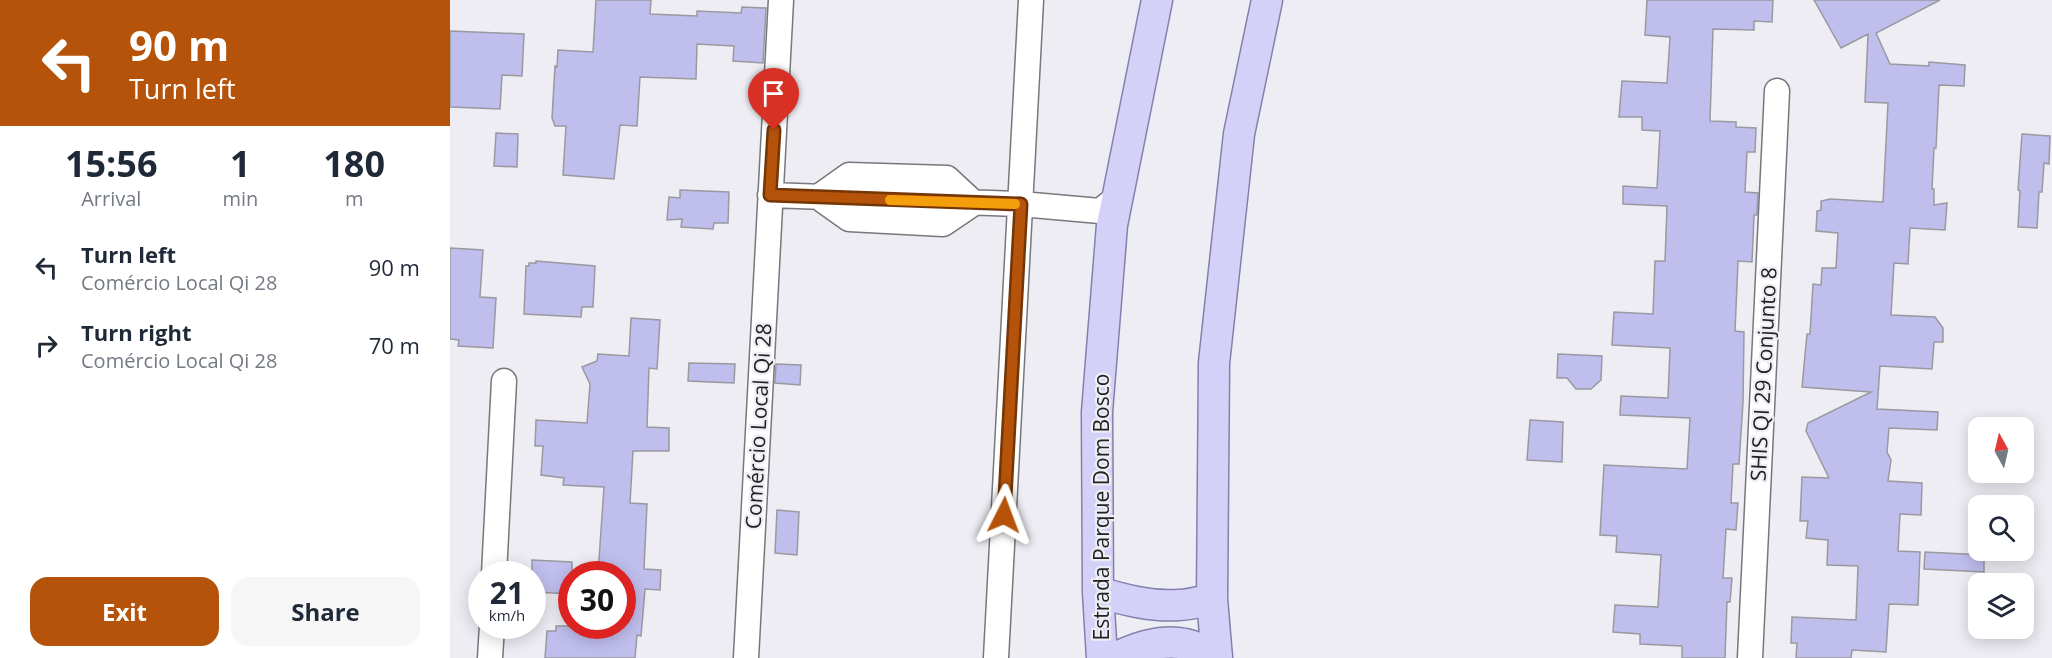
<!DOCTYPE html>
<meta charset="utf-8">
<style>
body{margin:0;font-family:"Open Sans",sans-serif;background:#f6f6f7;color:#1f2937;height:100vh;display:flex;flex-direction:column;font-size:22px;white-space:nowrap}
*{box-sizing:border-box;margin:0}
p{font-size:20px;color:#747a83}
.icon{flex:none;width:33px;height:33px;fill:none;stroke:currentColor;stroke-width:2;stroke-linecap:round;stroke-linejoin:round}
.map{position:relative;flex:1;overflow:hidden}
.sheet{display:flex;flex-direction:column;background:#fff;width:450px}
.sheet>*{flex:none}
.banner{background:#b45309;color:#fff;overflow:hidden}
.needle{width:39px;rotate:352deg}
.tools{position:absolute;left:1518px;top:417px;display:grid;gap:12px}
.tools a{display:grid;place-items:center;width:66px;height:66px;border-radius:12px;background:#fff;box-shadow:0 3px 15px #0003;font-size:30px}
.speed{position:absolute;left:18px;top:561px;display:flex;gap:12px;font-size:30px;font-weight:700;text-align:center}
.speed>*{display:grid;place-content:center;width:78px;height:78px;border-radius:50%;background:#fff;box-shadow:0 3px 15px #0003;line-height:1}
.speed small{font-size:15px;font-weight:400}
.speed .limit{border:9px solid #d22;background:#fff;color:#111}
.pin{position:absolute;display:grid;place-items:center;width:51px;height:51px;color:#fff;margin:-62px -26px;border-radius:50% 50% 50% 0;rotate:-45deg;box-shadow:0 0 6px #0007}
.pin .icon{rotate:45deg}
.me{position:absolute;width:66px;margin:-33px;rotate:3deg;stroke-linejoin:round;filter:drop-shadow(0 0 4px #0008)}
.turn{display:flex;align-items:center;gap:21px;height:126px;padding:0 30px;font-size:27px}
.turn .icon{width:78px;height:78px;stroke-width:2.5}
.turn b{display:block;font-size:42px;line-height:51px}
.eta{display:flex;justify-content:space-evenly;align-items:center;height:102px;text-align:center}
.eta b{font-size:36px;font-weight:700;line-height:42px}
.action{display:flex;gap:12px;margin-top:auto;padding:12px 30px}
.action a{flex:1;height:69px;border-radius:18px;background:#b45309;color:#fff;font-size:24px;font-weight:700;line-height:69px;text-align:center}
.action a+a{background:#f6f6f7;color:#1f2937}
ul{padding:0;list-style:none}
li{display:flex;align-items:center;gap:18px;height:78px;padding:0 30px}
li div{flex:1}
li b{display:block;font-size:22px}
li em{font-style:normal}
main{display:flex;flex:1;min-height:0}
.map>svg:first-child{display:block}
.building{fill:#c0beed;stroke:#99999f;stroke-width:1.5}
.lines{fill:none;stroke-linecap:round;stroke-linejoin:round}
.minor-casing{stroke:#77777c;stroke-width:27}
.major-casing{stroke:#8380ac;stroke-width:33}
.minor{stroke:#fff;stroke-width:24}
.major{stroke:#d4d1f9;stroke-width:30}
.route-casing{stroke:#753606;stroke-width:15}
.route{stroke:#b45309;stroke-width:10}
.slow{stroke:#f59e0b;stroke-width:10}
.labels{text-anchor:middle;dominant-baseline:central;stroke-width:4.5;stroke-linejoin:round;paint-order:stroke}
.street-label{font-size:21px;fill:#222224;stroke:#eeedf4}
</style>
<main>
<section class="sheet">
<div class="banner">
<div class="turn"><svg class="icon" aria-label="left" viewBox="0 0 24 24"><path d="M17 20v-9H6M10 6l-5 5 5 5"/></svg><div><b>90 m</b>Turn left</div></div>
</div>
<div class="eta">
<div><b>15:56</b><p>Arrival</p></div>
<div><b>1</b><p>min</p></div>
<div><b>180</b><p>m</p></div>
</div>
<ul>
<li><svg class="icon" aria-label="left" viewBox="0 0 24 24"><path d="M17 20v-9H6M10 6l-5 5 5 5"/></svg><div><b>Turn left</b><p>Comércio Local Qi 28</p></div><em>90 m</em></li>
<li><svg class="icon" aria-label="right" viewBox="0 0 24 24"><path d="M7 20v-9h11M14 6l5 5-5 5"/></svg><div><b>Turn right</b><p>Comércio Local Qi 28</p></div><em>70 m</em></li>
</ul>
<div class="action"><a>Exit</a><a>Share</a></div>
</section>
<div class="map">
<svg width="1602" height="658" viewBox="0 0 1602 658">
<rect width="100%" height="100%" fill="#eeedf4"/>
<path class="building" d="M146 0H201L200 14 247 16V11L291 13 292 7 316 8 313 63 283 61 284 46 247 44 246 79 190 77 187 126 170 125 164 179 113 175 116 126H105L102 118 105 66 107 67 108 50 143 52Z
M1197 0H1323L1322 22 1304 21V30L1263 29 1260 121 1286 122V127L1306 128 1305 152H1297L1295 192 1308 193 1307 215H1304L1302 262 1288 261 1285 331 1294 332 1293 402 1289 464H1283L1281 503H1288L1286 530 1276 529 1273 578H1282L1280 602H1277L1275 658H1232V646L1190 644V634L1163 632 1165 605 1208 607 1211 555 1166 552 1167 536 1150 535 1154 465 1237 469 1240 418 1170 415 1171 396 1218 398 1220 348 1162 345 1164 312 1203 314 1205 261H1215L1217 206 1173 204V186L1207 188 1210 131 1192 130V117H1169L1172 81 1217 83 1220 37 1195 35Z
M1364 0H1490L1426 33 1440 64 1479 66V62L1515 65 1514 86 1489 85 1486 148H1484L1482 189H1484V205L1497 203 1495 230 1460 228 1458 264 1444 263 1441 315 1485 317 1493 328V342H1484L1482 369 1430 366 1427 409 1488 412 1487 430 1439 428 1437 452 1441 460 1438 481 1472 483 1471 515 1450 514 1448 551 1470 552 1468 605 1439 604 1436 652 1402 650 1401 658H1346L1347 643H1341L1342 617 1406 620 1408 566 1377 565 1378 540 1356 538 1358 521H1350L1352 477 1379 478 1356 431 1358 423 1421 392 1352 387 1357 334H1360L1363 284 1371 285 1372 268H1386L1388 233 1366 231 1367 211 1371 210V201L1380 199 1433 202 1438 103 1415 102 1418 34 1391 48Z
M0 31 74 34 72 76 52 75 50 109 0 107Z
M46 133 68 134 67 167 44 166Z
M1572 134 1600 136 1599 164 1594 163 1592 192H1589L1587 228 1568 227 1570 191 1568 190Z
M230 190 279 192 278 223H264L263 229 231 227 232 219 217 220 219 197 230 198Z
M0 248 33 250 30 297 46 298 43 348 8 346 9 340 0 339Z
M86 261 145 266 143 307H132L131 317 74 314 76 266H79V263H86Z
M181 318 210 320 207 369 199 368 197 427 219 428V451H183L180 503 197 504 194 569 211 570 210 590 195 589 191 636 187 635 185 658H95L97 631H106V626H172V574H148L154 487 113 485 114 478 91 475 93 446H85L86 420 137 423 140 384 132 367 147 361 148 354 179 356Z
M1108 354 1152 356 1151 380 1141 389H1126L1117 378H1107Z
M239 363 285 364 284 383 238 381Z
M326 364 351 365 350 385 325 383Z
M1080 420 1113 422 1112 462 1077 460Z
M327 510 349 512 347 555 325 553Z
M1475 552 1534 555V572L1474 569Z
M82 560 122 562V594L82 592Z"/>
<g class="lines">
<g class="minor-casing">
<path id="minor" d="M399 175 497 178 524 203 493 224 399 219 368 197Z
M320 195 571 204 650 211 666 198
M44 574 54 381
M40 658 42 626
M296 658 331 0
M546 658 581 0
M1300 658 1327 91"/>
</g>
<g class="major-casing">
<path id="major" d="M648 592C675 600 701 607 729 605 740 605 752 601 762 599
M652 658 648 592 647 412 662 225 707 0
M665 658C685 648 712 639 735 644 746 646 757 652 767 656
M767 658 762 599 764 363 789 134 817 0"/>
</g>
<use href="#minor" class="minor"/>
<use href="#major" class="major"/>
</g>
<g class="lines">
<g class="route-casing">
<path id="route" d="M324 130 320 195 571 204 554 515"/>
</g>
<use href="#route" class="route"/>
<path class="slow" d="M440 200 565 204"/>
</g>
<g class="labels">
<g class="street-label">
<text transform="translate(1313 374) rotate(-87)">SHIS QI 29 Conjunto 8</text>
<text transform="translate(308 426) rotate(-87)">Comércio Local Qi 28</text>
<text transform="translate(651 507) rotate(-90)">Estrada Parque Dom Bosco</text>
</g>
</g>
</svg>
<div class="tools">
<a><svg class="needle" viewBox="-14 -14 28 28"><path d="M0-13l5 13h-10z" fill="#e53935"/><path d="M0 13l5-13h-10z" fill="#747a83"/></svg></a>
<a><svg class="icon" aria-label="search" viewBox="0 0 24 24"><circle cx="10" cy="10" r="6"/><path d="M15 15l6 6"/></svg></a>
<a><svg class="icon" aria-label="layers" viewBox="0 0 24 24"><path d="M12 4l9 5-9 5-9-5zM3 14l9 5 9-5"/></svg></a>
</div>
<div class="speed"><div>21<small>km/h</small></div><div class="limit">30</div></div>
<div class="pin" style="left:324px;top:130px;background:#d93025"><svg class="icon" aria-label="arrive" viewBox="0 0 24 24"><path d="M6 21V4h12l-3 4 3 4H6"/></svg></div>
<svg class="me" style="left:554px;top:515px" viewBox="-20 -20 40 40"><path d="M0-17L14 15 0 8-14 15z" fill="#b45309" stroke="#fff" stroke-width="4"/></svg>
</div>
</main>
